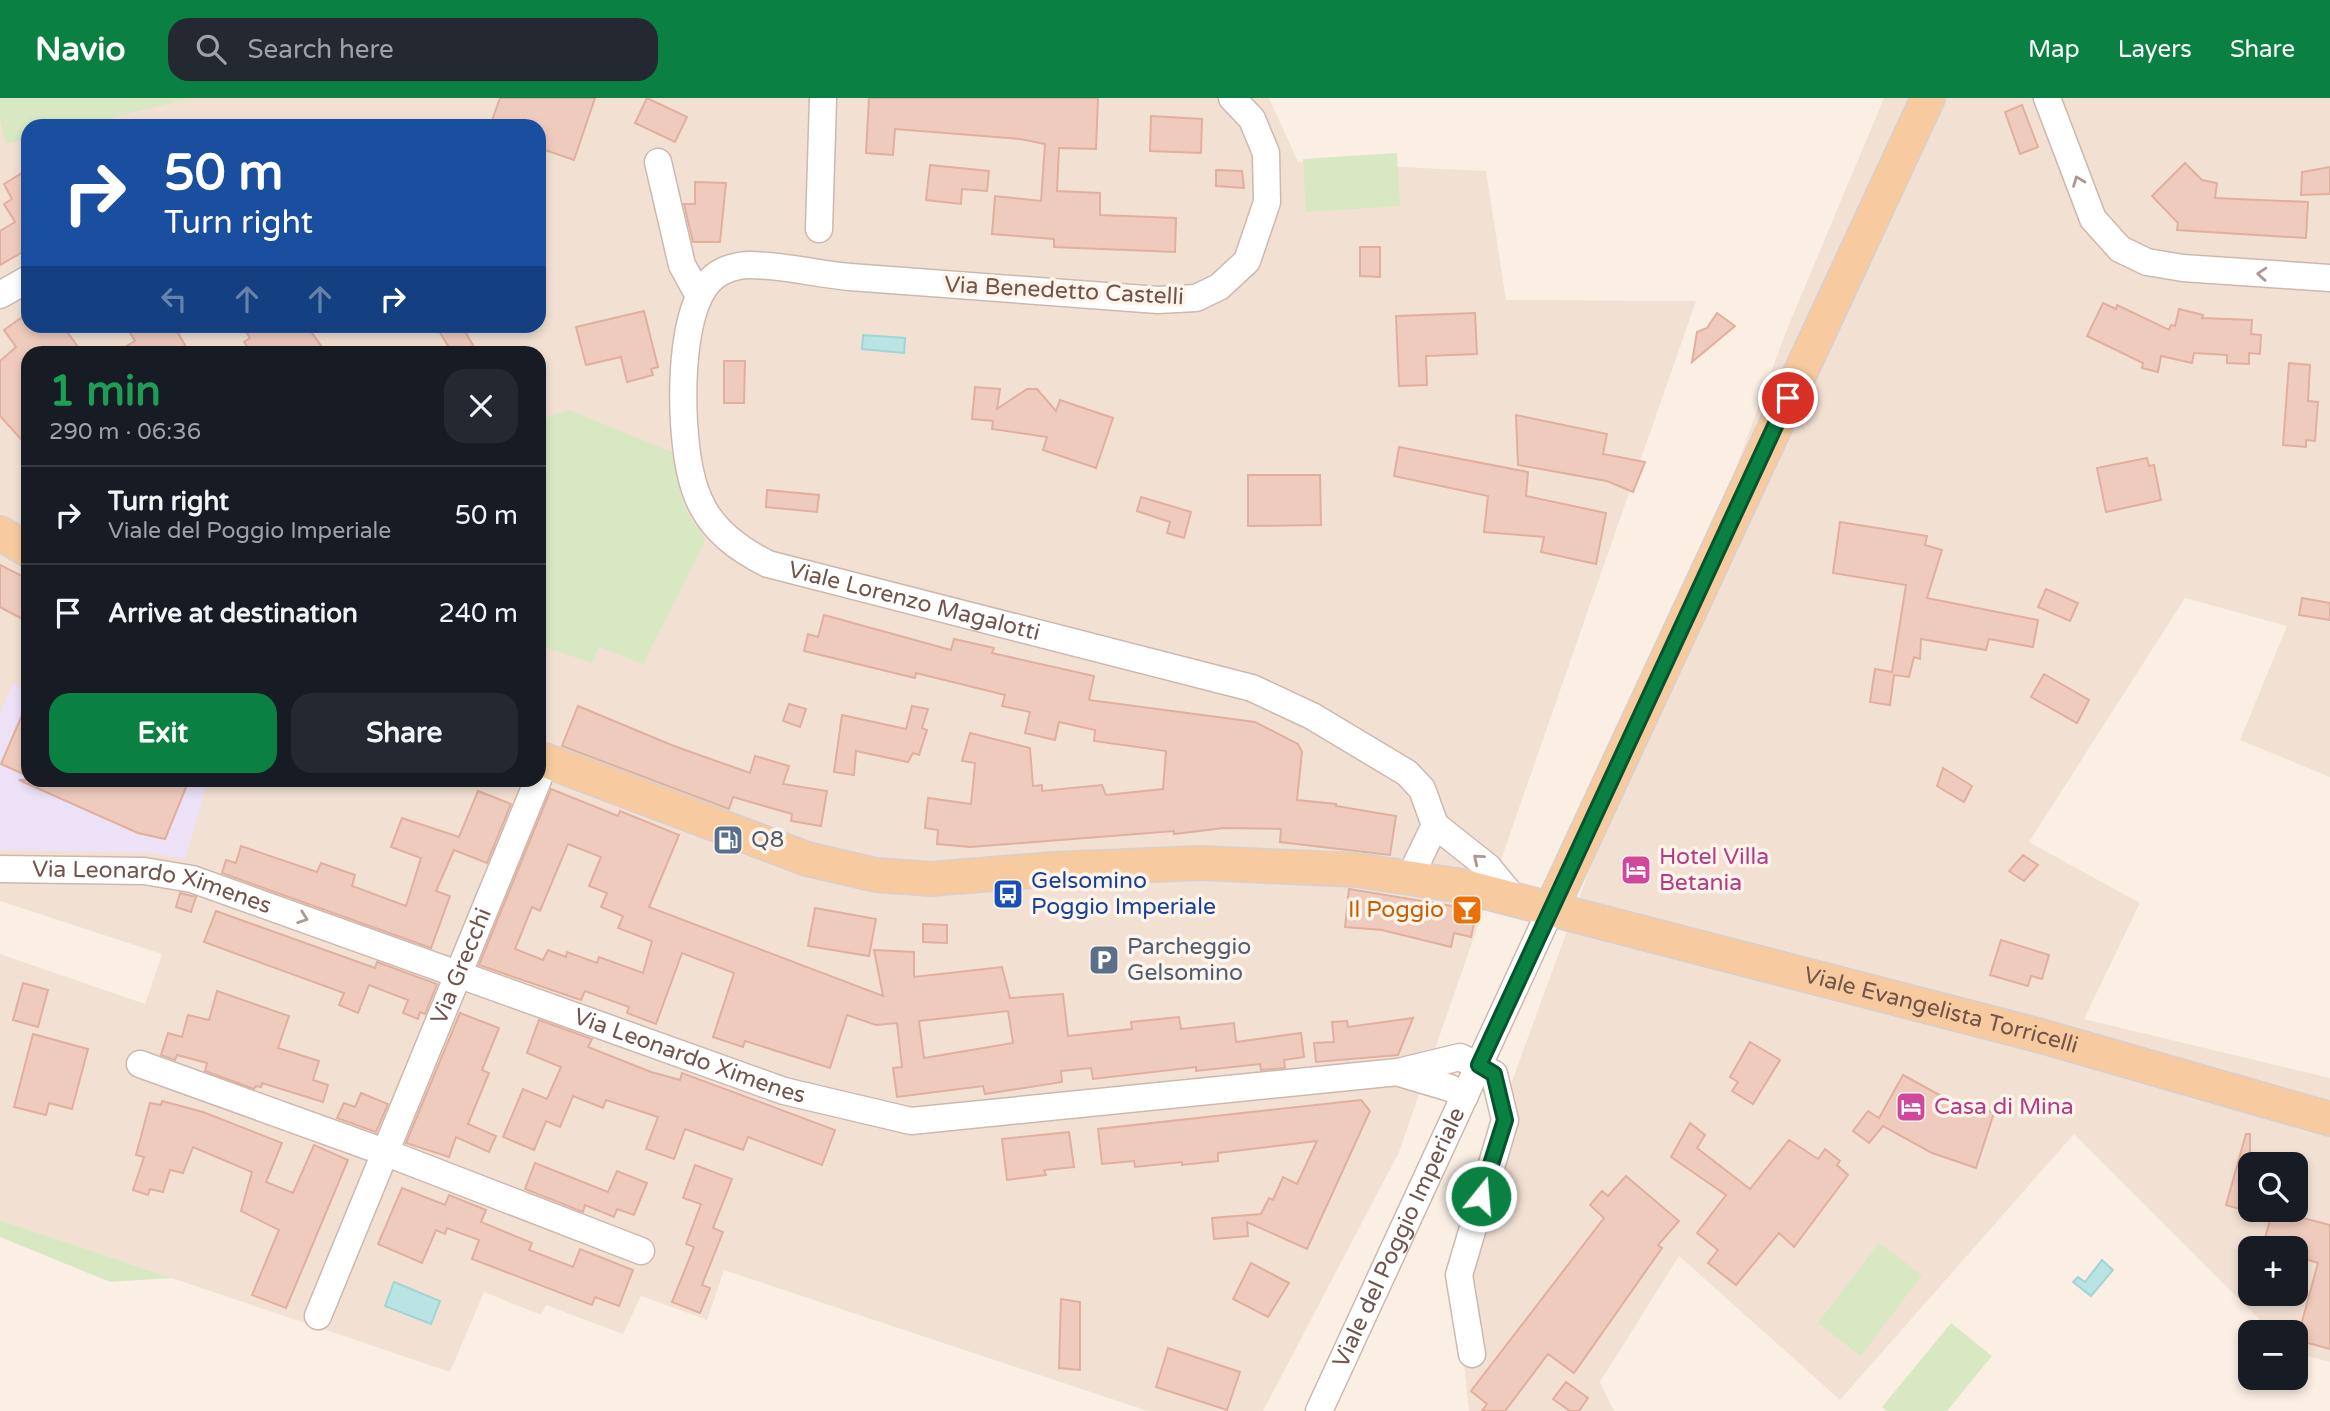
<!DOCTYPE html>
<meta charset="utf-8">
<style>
body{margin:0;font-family:"Varela Round",sans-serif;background:#242831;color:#f1f3f6;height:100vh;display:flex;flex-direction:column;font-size:26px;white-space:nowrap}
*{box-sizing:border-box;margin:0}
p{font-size:23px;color:#9ea1a6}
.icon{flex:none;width:38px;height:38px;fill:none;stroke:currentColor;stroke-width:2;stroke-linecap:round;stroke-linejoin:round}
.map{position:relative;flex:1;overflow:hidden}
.drawer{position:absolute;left:21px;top:248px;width:525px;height:441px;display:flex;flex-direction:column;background:#171b24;border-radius:21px;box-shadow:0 4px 10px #0003}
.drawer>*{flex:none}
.hud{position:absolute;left:21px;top:21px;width:525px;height:214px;border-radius:21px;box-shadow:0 4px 10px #0003;background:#1a4fa0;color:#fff;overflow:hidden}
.tools{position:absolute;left:2238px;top:1054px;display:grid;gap:14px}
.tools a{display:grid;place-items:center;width:70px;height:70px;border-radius:14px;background:#171b24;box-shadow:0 4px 10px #0003;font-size:35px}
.pin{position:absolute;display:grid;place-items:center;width:60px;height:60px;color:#fff;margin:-30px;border:4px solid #fff;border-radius:50%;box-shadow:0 2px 7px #0007}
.me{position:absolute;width:77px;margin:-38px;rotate:17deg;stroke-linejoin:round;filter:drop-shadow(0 0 5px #0008)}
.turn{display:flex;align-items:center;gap:24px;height:147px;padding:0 28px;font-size:32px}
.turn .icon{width:91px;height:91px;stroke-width:2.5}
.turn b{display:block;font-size:49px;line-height:60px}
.lanes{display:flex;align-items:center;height:66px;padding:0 28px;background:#0003;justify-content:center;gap:35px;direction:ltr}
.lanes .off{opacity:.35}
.round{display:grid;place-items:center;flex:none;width:74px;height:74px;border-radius:21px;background:#242831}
.overview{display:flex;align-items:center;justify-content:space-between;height:119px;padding:0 28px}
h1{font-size:42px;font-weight:700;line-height:52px;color:#1e9e55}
.action{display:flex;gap:14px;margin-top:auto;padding:14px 28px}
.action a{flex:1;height:80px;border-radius:21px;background:#0b8043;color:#fff;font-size:28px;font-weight:700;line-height:80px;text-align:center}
.action a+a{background:#242831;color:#f1f3f6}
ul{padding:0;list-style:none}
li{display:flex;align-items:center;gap:21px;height:98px;padding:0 28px;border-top:2px solid #363941}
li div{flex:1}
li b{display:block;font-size:26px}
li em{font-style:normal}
header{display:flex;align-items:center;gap:42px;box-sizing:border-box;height:98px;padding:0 35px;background:#0b8043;color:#fff}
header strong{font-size:33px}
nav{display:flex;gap:38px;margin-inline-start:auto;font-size:24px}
.search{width:490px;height:63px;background:#242831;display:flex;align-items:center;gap:18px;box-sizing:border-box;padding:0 24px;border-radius:21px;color:#9ea1a6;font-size:26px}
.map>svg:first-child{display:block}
.residential{fill:#f2e0d3;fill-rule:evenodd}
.education{fill:#ece1f7}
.green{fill:#d7e8c3}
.water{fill:#bae3e4;stroke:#a0d4d5;stroke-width:2}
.building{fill:#efcbbd;stroke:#e1af9e;stroke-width:2;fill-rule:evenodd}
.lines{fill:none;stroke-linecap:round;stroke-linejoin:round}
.minor-casing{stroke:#ceb8ae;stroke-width:29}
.major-casing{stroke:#d8cfcd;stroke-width:36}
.minor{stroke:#fff;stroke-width:26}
.major{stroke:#f7cb9f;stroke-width:33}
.oneway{stroke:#aa9893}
.route-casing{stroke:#07532c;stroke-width:18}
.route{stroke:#0b8043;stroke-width:12}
.labels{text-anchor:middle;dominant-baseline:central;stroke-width:7;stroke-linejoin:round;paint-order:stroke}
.street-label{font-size:23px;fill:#72544b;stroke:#fef4ea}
.service-label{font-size:23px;fill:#4e5e75;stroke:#fef4ea;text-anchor:start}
.hotel-label{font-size:23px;fill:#b23c85;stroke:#fef4ea;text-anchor:start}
.transit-label{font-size:23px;fill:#164399;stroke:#fef4ea;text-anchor:start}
.food-label{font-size:23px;fill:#c56008;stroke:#fef4ea;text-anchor:end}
</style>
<header>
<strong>Navio</strong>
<div class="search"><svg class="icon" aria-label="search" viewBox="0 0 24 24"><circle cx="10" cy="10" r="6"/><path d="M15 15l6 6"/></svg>Search here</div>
<nav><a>Map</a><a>Layers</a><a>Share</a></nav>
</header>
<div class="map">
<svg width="2330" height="1313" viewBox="0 0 2330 1313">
<rect width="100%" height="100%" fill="#fbefe4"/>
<path class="residential" d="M0 0H1269L1298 64 1486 73 1506 202 1696 203 1399 1054 1263 1313H1148L724 1172 707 1222 641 1198 623 1236 546 1207 541 1217 484 1194 450 1274 0 1122V856L145 906 162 856 0 803ZM28 28H539V228H28ZM28 256H539V682H28Z
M1884 0H2330V679L2240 642 2287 528 2185 500 2029 744 2140 805 2084 921 2330 980V1264L2296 1255V1234H2272L2074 1036 1840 1302 1679 1158 1600 1284 1614 1313H1469L1454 1174 1469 1101 1785 236ZM2250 1066H2296V1111H2250ZM2250 1150H2296V1195H2250Z"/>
<path class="education" d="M13 585 28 594V682L208 684 185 761 153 755 0 752V615Z"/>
<path class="green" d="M0 0H190L79 28H28V41L6 46 0 21Z
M1397 55 1400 108 1306 114 1303 61Z
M569 312 682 358C673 391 684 415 706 441L643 566 599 549 592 565 539 547V322Z
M0 1122 172 1180 110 1184 0 1139Z
M1879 1145 1922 1177 1861 1258 1818 1225Z
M1951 1225 1992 1258 1947 1313H1887L1882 1309Z"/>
<path class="water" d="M863 237 905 240 904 255 862 251Z
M2102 1162 2113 1172 2091 1198 2073 1184 2078 1179 2085 1184Z
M394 1184 440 1203 431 1226 385 1208Z"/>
<path class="building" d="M500 0H595L574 62 539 50V28H490Z
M647 0 687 19 675 44 635 25Z
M869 0H1098L1096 51 1059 50 1057 93 1100 95V117L1176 120 1175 154 1054 149V141L992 136 995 98 1041 103 1045 46 1020 41 895 31 893 57 866 55Z
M2022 7 2038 49 2020 56 2005 14Z
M1151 18 1202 21 1201 55 1150 53Z
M2185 65 2202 82 2217 85 2215 100 2308 104 2306 140 2177 132 2178 125 2152 98Z
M930 67 989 73 987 93 962 91 961 106 926 102Z
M2330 69V96L2301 97 2302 74Z
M1216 72 1242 73 1244 90 1216 88Z
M22 75 28 85V151L0 167V133L15 124 4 106 12 101 4 86Z
M695 84 726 85 720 144H693L684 106H695Z
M1360 149H1380V179L1360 178Z
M2103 205 2116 211 2117 207 2169 232 2171 227 2175 228 2179 211 2203 217 2202 220 2252 222 2251 236 2261 237 2260 256 2249 255V266L2227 265V257L2194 255 2192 265 2161 258 2158 274 2142 270 2143 265 2087 238Z
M644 213 658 269 651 271 653 277 627 284 621 259 586 267 576 229Z
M28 215V228H63L83 256H28V349L0 318V263L16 249 4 232Z
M1475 215 1477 256 1426 258 1427 287 1399 288 1396 218Z
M1717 215 1735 228 1692 264 1697 234 1707 230Z
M126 228H174L186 249 174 256H113L135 243Z
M242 228H307L327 256H252L244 244 250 240Z
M436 228H462L478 256H453Z
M724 263H745L744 305H724Z
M2289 265 2310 267 2308 303 2318 304 2315 343 2306 342V349L2283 347Z
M975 289 1000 291 997 311 1027 291H1037L1056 313 1060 302 1113 320 1096 370 1043 352 1047 339 992 331 993 323 972 321Z
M1516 317 1607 336 1603 356 1645 364 1633 394 1607 383 1518 367Z
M1399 349 1528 374 1526 398 1606 415 1596 466 1541 454 1544 439 1484 434 1488 398 1394 378Z
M2147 360 2149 368 2154 367 2161 402 2106 414 2097 370Z
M1248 377H1320L1321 427 1248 428Z
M767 392 819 397 817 414 766 409Z
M1141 399 1191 414 1184 440 1167 435 1170 424 1137 413Z
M1840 424 1927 438 1925 447 1942 452 1927 500 2038 522 2033 549 1989 541 1986 552 1921 541 1920 561 1914 559 1909 579 1894 577 1890 607 1870 604 1875 571 1892 574 1906 487 1833 475Z
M0 467 28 481V524L0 509Z
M2046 491 2078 505 2070 523 2038 509Z
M2302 500 2330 505V522L2299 517Z
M824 517 951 552 954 541 994 550 992 555 1094 578 1089 602 1255 624 1298 646 1302 654 1297 702 1336 706V708L1396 718 1390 757 1280 744 1281 731 1224 730 1174 736V733L970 749 937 746 938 732 925 730 928 700 971 706 975 665 962 663 970 635 1030 650 1033 688 1042 687V693L1102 687 1106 697 1163 691 1166 653 1094 643 1095 632 1059 624 1055 642 1025 635 1030 614 1002 608 1005 597 916 575 915 580 804 553 808 536 818 539Z
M2044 576 2089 602 2077 625 2031 599Z
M28 603V678L1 666Z
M789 606 806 611 800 629 783 623Z
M578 608 674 648 750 675 755 658 789 668 783 686 827 693 821 728 791 723 792 716 733 699 729 711 562 648Z
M912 608 928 611 922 630 927 632 919 657 913 655 908 664 856 653 854 677 834 674 842 617 906 631Z
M1943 670 1972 688 1964 704 1937 688Z
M19 682H189L165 741 138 735Z
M551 691 618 718 620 713 679 737 649 809 883 898 874 852 914 854V879L1002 869 1010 900 1063 896 1068 938 1132 931 1131 924 1179 919 1181 931 1234 925 1236 944 1301 935 1304 959 1284 962 1285 970 1261 972 1260 966 1196 973V969L1093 981 1091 970 1061 973 1062 984 985 996 983 988 897 999 893 970 902 969 897 925 876 927 847 917 830 970 745 943 743 949 713 939 734 875 682 855 656 926 627 915 629 909 585 893 581 902 479 867ZM568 746 601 759 589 788 607 795 601 809 623 818 618 830 652 843 643 875 599 859 597 865 567 854 566 859 548 852 543 862 515 851 532 809 540 813ZM1008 913 1013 945 924 960 919 923Z
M478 693 511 706 487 765 454 752 436 793 450 798 431 850 222 775 226 762 236 765 241 748 317 774 321 765 355 777 352 788 406 808 421 760 391 749 402 720 459 739Z
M2023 757 2038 767 2024 783 2009 773Z
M1349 791 1477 812 1471 839 1454 835 1451 849 1382 832 1345 829Z
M180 795 196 799 191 814 176 809Z
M815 810 876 821 869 858 808 848Z
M216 813 375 870 377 864 437 886 425 916 420 914 418 921 403 915 408 902 369 887 358 915 339 907 344 895 204 844Z
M923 826 947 827V845L923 844Z
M2001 842 2049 857 2042 881 2031 878 2028 888 1990 877Z
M23 885 48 892 38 929 13 922Z
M217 893 289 918 278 950 319 963 313 982 328 987 323 1004 262 985 261 989 256 988 254 991 205 973 207 965 177 957 175 962 161 957 168 935 182 939 188 917 209 922Z
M460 915 499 930 482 972 489 975 468 1026 496 1038 489 1054 456 1039 449 1059 406 1045Z
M1413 920 1398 957 1316 964 1314 945 1334 944 1332 924 1347 923 1348 929Z
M539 922 592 941 588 949 651 974 680 982 682 975 835 1032 822 1067 748 1039 743 1052 685 1031 674 1061 646 1051 658 1019 606 1002 603 1010 573 998 560 1029 546 1023 534 1052 503 1039 523 991 547 1001 561 969 527 955Z
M33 936 88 951 72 1011 49 1005 46 1017 14 1009Z
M1750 944 1780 962 1753 1006 1732 993 1738 984 1730 979Z
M1903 977 1956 1006 1957 1003 1994 1015 1976 1070 1932 1055 1883 1028 1869 1045 1853 1033 1868 1013 1879 1020Z
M361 995 388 1006 376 1034 337 1020 344 1005 355 1009Z
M1361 1002 1370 1013 1307 1151 1247 1124 1248 1138 1214 1141 1212 1120 1261 1116 1269 1100 1273 1102 1283 1079 1297 1086 1317 1043 1218 1055V1063L1182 1067V1064L1135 1069 1134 1063 1102 1066 1098 1031Z
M162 1003 203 1014 282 1045 266 1084 293 1095 314 1047 348 1062 286 1210 252 1197 279 1132 241 1113 252 1074 193 1049 183 1075 170 1072 163 1094 150 1091 148 1097 133 1092 144 1059 136 1057 150 1005 161 1007Z
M1690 1025 1705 1037 1697 1050 1750 1091 1789 1042 1818 1061 1825 1051 1840 1063 1837 1067 1848 1077 1794 1149 1779 1135 1736 1187 1708 1165 1718 1152 1697 1135 1726 1097 1671 1059Z
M1069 1034 1074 1069 1044 1072 1046 1077 1007 1082 1002 1041Z
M2246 1036H2250V1114L2226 1107Z
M535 1065 608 1094 617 1073 647 1085 634 1117 617 1111 614 1119 585 1107 583 1114 525 1091Z
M695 1067 732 1081 713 1130 723 1134 702 1187 710 1190 700 1215 672 1204 694 1149 686 1146 701 1106 683 1100Z
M1626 1078 1679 1123 1658 1147 1662 1150 1574 1275 1548 1256 1505 1313H1482L1487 1306 1471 1293 1604 1120 1590 1107 1602 1093 1608 1098Z
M402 1090 445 1107 449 1097 486 1112 481 1124 532 1145 529 1152 573 1169 580 1151 633 1172 619 1208 595 1199 592 1207 472 1161 479 1142 447 1130 445 1136 436 1132 422 1165 378 1146Z
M2273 1112 2330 1127V1251L2297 1242 2318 1165 2296 1158V1150H2262Z
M1251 1165 1289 1185 1268 1219 1233 1201Z
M1061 1201 1080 1204V1272L1059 1270Z
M1168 1250 1240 1274 1227 1312 1156 1289Z
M1566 1284 1588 1300 1579 1313H1570L1553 1301Z"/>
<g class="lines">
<g class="minor-casing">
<g id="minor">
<path id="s1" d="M1232 0 1252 21 1266 55 1267 104 1247 163 1219 189 1196 200 1158 202C1055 194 952 187 850 179 817 176 782 167 749 167 738 167 724 171 715 178 682 203 682 288 684 325 689 397 702 433 768 466L1252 590 1312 618 1407 675 1422 691 1435 727 1488 769 1515 802"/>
<path d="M2047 0 2093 121 2120 151 2147 164 2183 170 2330 180"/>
<path d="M658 64 682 167 699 198"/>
<path d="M819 131 823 0"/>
<path d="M0 197 28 181"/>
<path id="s2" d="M0 771 144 773 192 781 784 993 911 1023 1398 974 1460 959 1494 976 1505 1022 1459 1177 1472 1256"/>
<path d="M1410 779 1435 727"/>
<path d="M140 966 387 1055 641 1153"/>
<path d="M1400 975 1450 990 1465 998"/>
<path id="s3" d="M318 1218 538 682"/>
<path id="s4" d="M1319 1313 1551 811"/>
</g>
</g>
<g class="major-casing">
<g id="major">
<path d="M0 435 28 452"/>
<path id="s5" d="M539 660 807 761 876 777 931 781 1054 771 1201 765 1357 772 1462 788 2041 938 2330 1021"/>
<path d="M1551 811 1928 0"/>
</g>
</g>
<use href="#minor" class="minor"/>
<use href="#major" class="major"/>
</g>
<defs><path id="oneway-chevron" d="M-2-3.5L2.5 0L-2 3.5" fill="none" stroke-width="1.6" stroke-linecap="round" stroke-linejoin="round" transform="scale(1.75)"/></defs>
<g class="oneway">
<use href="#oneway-chevron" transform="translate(2078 83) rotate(-111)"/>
<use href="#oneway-chevron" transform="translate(2262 176) rotate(-176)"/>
<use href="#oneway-chevron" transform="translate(1478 761) rotate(-140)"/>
<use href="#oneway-chevron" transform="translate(303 820) rotate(20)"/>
</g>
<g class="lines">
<g class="route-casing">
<path id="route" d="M1481 1098 1505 1022 1494 976 1479 967 1788 300"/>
</g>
<use href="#route" class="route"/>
</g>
<defs>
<g id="fuel-square" transform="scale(1.575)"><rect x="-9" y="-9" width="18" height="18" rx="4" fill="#5c6f8a" stroke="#fef4ea"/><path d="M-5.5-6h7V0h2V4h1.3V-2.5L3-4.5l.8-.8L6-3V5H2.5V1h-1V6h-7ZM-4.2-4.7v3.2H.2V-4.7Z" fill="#fff"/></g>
<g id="hotel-square" transform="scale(1.575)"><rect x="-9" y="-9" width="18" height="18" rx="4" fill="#d1479c" stroke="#fef4ea"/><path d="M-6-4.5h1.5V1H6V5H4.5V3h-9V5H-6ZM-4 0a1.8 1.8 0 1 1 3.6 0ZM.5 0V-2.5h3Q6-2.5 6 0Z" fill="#fff"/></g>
<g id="bus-square" transform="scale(1.575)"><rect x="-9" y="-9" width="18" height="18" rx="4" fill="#1a4fb4" stroke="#fef4ea"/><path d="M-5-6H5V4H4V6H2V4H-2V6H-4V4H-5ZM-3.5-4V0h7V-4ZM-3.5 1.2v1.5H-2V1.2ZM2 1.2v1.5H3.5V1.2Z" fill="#fff"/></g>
<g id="bar-square" transform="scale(1.575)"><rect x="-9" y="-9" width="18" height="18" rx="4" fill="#e8710a" stroke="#fef4ea"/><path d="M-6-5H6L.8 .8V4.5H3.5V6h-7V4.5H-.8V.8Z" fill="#fff"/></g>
<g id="parking-square" transform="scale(1.575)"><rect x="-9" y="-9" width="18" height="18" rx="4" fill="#5c6f8a" stroke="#fef4ea"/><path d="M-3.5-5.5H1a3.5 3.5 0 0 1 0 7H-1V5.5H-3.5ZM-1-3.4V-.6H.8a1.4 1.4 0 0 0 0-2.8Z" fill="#fff"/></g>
</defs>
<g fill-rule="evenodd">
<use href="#fuel-square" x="728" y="742"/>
<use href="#hotel-square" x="1636" y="772"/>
<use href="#bus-square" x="1008" y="796"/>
<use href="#bar-square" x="1467" y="812"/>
<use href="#parking-square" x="1104" y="862"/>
<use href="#hotel-square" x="1911" y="1009"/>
</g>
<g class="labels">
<g class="street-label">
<text transform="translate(1064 193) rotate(3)">Via Benedetto Castelli</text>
<text stroke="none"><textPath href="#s1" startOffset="1206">Viale Lorenzo Magalotti</textPath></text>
<text stroke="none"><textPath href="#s2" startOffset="154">Via Leonardo Ximenes</textPath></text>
<text stroke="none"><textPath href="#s3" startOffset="378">Via Grecchi</textPath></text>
<text stroke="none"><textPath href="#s5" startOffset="1440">Viale Evangelista Torricelli</textPath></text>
<text stroke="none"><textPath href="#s2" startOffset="721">Via Leonardo Ximenes</textPath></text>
<text stroke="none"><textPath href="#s4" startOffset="191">Viale del Poggio Imperiale</textPath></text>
</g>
<g class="service-label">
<text x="751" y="742">Q8</text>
<text x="1127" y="849">Parcheggio<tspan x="1127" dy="26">Gelsomino</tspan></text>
</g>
<g class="hotel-label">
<text x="1659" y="759">Hotel Villa<tspan x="1659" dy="26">Betania</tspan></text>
<text x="1934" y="1009">Casa di Mina</text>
</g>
<g class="transit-label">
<text x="1031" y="783">Gelsomino<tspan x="1031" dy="26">Poggio Imperiale</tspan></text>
</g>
<g class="food-label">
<text x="1444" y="812">Il Poggio</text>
</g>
</g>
</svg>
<div class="tools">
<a><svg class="icon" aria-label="search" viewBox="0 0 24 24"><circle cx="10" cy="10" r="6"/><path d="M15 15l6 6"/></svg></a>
<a>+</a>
<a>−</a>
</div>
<div class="pin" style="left:1788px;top:300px;background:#d93025"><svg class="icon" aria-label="arrive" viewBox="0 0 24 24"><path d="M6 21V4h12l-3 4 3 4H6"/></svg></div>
<svg class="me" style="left:1481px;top:1098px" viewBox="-20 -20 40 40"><circle r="17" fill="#0b8043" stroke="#fff" stroke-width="3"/><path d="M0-11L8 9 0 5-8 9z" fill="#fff"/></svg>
<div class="hud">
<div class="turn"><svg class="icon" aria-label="right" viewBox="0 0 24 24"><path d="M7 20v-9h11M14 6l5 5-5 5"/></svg><div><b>50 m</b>Turn right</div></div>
<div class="lanes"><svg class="icon off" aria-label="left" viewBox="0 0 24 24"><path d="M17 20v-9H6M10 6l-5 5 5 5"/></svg><svg class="icon off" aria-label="ahead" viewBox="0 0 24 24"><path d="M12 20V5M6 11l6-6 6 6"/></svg><svg class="icon off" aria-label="ahead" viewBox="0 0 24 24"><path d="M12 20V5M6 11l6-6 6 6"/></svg><svg class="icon" aria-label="right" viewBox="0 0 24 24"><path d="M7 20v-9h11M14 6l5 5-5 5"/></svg></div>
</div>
<section class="drawer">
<div class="overview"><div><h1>1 min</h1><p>290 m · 06:36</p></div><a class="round"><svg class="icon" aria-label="close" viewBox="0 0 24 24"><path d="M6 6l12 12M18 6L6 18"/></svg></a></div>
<ul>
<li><svg class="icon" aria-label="right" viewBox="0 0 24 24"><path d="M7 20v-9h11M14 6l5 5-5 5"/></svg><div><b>Turn right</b><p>Viale del Poggio Imperiale</p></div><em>50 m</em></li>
<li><svg class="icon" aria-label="arrive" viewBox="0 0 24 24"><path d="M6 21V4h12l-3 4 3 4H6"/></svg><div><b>Arrive at destination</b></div><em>240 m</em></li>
</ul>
<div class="action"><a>Exit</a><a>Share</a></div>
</section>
</div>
